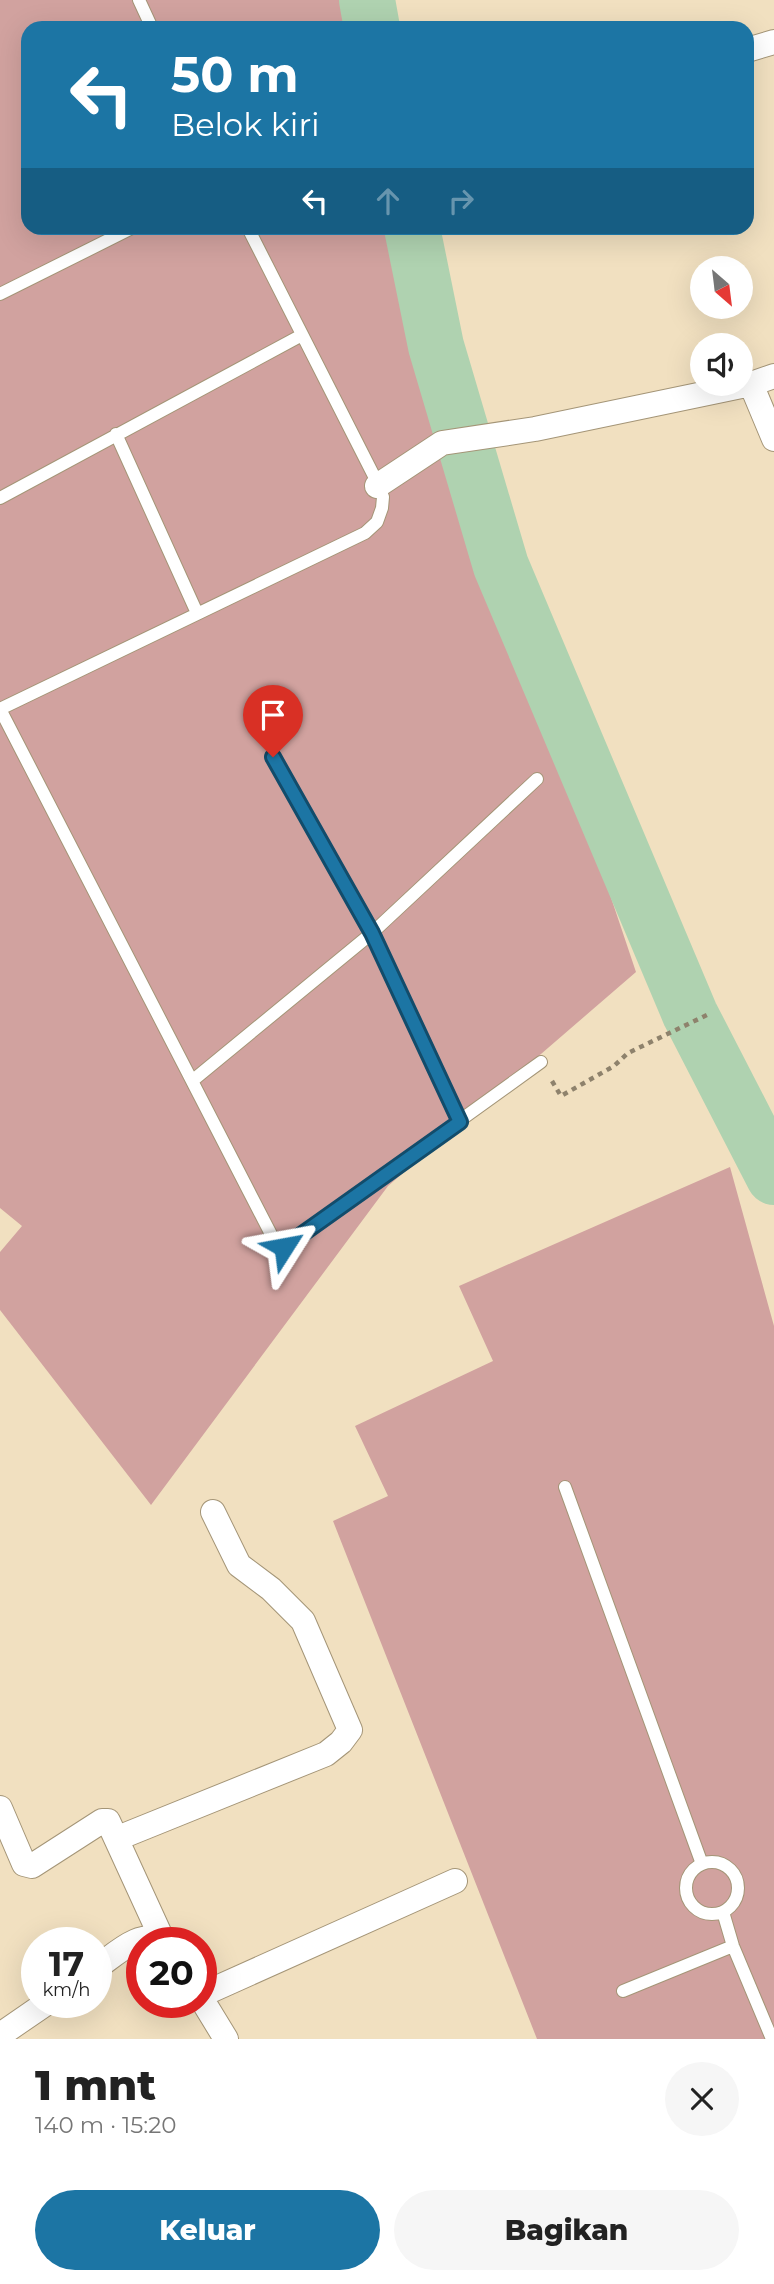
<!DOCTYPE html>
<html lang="id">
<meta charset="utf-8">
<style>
body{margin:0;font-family:Montserrat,sans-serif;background:#f6f6f6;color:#222;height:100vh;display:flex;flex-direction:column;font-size:26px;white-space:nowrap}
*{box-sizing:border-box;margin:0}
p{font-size:23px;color:#767676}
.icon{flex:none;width:38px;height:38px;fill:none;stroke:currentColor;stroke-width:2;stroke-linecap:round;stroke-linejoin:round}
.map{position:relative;height:2039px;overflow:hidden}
.drawer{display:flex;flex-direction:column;background:#fff;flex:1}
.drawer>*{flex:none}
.banner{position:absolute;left:21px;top:21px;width:733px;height:214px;border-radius:21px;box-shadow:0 7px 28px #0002;background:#1c75a4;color:#fff;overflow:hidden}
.needle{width:46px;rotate:152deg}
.fabs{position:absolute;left:690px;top:256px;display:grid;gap:14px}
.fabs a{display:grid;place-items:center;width:63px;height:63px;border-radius:50%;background:#fff;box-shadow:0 7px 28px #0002;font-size:35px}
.speed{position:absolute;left:21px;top:1927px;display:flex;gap:14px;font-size:35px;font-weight:700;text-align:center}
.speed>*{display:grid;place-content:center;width:91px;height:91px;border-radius:50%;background:#fff;box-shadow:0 7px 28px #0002;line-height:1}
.speed small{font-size:18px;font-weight:400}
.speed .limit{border:10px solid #d22;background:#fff;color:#111}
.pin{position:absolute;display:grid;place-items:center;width:60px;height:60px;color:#fff;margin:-72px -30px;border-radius:50% 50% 50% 0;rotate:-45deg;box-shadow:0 0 7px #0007}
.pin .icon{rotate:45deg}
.me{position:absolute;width:77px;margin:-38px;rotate:56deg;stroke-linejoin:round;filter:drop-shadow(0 0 5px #0008)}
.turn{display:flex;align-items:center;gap:24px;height:147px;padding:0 35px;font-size:32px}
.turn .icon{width:91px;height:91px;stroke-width:2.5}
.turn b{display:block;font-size:49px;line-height:60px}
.lanes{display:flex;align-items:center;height:66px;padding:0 35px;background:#0003;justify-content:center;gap:35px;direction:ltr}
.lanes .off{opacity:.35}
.round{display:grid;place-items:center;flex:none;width:74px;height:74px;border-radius:37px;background:#f6f6f6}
.overview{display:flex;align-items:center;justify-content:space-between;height:119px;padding:0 35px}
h1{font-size:42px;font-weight:800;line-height:52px}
.primary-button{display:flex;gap:14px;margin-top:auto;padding:14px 35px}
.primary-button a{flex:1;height:80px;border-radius:42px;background:#1c75a4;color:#fff;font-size:28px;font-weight:800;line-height:80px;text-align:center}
.primary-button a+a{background:#f6f6f6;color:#222}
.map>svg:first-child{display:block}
.green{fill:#d1a29f}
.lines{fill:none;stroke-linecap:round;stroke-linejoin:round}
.river{stroke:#afd2b0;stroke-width:56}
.lane-casing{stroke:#a49577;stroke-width:14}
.street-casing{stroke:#a49577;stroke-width:26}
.path{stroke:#8e826c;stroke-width:4.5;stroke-dasharray:5 5;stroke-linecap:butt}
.lane{stroke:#fff;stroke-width:12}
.street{stroke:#fff;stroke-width:24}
.route-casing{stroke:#124c6b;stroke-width:18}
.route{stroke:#1c75a4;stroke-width:12}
</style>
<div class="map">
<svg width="774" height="2039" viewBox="0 0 774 2039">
<rect width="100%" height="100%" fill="#f1e0c0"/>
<path class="green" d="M0 0H344L348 28H28V228H400L489 534 636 972 388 1186 151 1505 0 1310V1252L22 1226 0 1208Z
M730 1167 774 1326V2039H537L333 1521 388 1496 355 1426 493 1361 459 1286Z"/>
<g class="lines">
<path class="river" d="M367 0 372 28
M412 228 436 346 501 566 690 1014 774 1177"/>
<g class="lane-casing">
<path id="lane" d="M139 0 152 28
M0 294 132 228
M116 434 197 613
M0 498 302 335
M0 709 192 1081 372 933 537 779
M0 709 365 533 377 522 382 508 383 497 376 480 248 228
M273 757 372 933 460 1122
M192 1081 275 1242 284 1247 541 1062
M565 1487 702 1864
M686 1888a26 26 0 1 1 52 0a26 26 0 1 1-52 0Z
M723 1912 733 1946 772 2039
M623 1991 733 1946"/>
</g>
<g class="street-casing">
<path id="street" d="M747 50 774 42
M751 384 774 439
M377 486 442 443 535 429 751 384 774 376
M0 1808 24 1864 32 1866 102 1821H108L163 1941
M118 1838 326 1754 341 1742 350 1730 303 1621 271 1589 239 1565 213 1512
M96 1968C115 1955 141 1928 164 1942
M201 1995 455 1881
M201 1998 226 2039
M0 2035 48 2002"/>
</g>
<path class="path" d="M552 1081 561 1096 614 1066 628 1053 711 1013"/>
<use href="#lane" class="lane"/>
<use href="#street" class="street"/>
</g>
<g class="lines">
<g class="route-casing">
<path id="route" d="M273 757 372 933 460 1122 284 1247"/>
</g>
<use href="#route" class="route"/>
</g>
</svg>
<div class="fabs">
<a><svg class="needle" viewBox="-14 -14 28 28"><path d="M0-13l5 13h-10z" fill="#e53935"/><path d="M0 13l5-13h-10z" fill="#767676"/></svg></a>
<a><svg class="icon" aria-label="sound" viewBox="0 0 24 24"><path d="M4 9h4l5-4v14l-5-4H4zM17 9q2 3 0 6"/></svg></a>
</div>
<div class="speed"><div>17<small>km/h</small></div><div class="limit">20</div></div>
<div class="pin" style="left:273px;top:757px;background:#d93025"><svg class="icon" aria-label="arrive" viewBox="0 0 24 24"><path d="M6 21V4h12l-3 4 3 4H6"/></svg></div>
<svg class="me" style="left:284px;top:1247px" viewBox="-20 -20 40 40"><path d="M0-17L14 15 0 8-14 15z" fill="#1c75a4" stroke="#fff" stroke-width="4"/></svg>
<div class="banner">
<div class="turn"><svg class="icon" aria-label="left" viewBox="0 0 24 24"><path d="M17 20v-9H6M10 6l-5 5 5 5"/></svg><div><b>50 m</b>Belok kiri</div></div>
<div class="lanes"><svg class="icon" aria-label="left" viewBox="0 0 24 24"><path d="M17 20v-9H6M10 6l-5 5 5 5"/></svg><svg class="icon off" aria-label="ahead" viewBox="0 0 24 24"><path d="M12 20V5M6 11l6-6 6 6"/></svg><svg class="icon off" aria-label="right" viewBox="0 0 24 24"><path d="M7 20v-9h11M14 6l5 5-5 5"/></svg></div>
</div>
</div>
<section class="drawer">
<div class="overview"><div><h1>1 mnt</h1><p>140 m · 15:20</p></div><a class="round"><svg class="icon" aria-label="close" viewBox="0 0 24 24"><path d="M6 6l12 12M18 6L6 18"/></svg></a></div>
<div class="primary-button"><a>Keluar</a><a>Bagikan</a></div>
</section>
